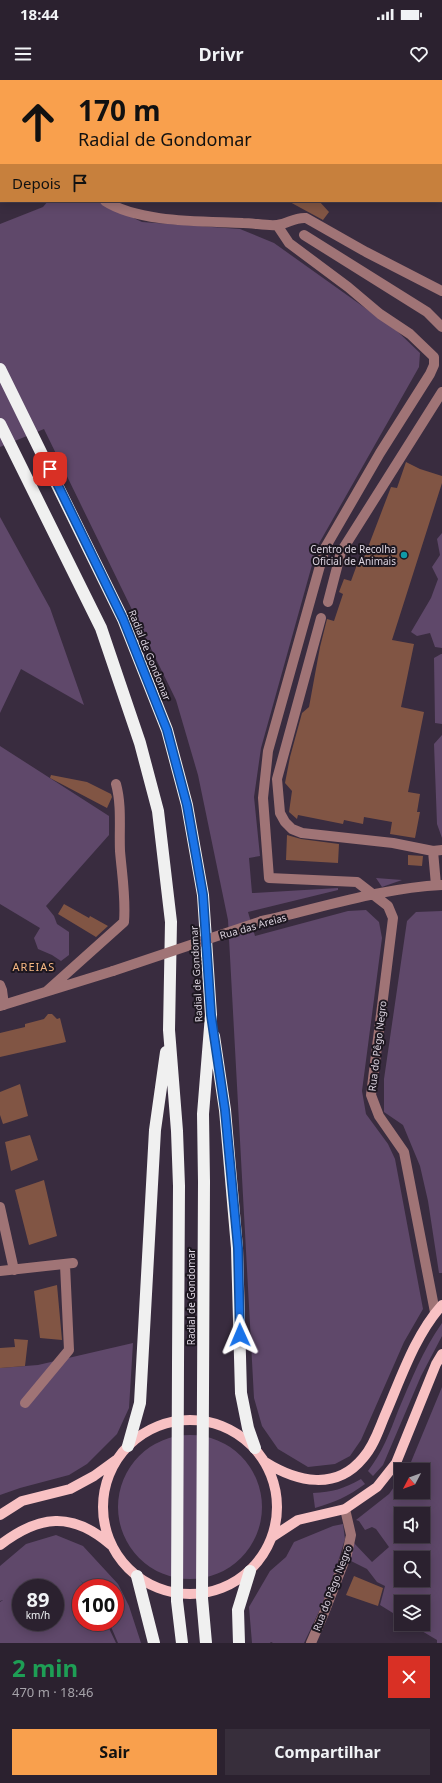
<!DOCTYPE html>
<html lang="pt">
<meta charset="utf-8">
<style>
body{margin:0;font-family:"Noto Sans",sans-serif;background:#372e3b;color:#f1f3f6;height:100vh;display:flex;flex-direction:column;font-size:15px;white-space:nowrap}
*{box-sizing:border-box;margin:0}
p{font-size:13px;color:#a6a3aa}
.icon{flex:none;width:22px;height:22px;fill:none;stroke:currentColor;stroke-width:2;stroke-linecap:round;stroke-linejoin:round}
.map{position:relative;height:1563px;overflow:hidden}
.side{display:flex;flex-direction:column;background:#2b212f;flex:1}
.side>*{flex:none}
.top-card{position:absolute;left:0px;top:0px;width:442px;height:122px;box-shadow:0 2px 10px #0003,0 0 0 1px #473e4b;background:#f9a04d;color:#111;overflow:hidden}
.needle{width:26px;rotate:229deg}
.buttons{position:absolute;left:394px;top:1383px;display:grid;gap:8px}
.buttons a{display:grid;place-items:center;width:36px;height:36px;border-radius:0px;background:#2b212f;box-shadow:0 2px 10px #0003,0 0 0 1px #473e4b;font-size:20px}
.speed{position:absolute;left:12px;top:1499px;display:flex;gap:8px;font-size:20px;font-weight:700;text-align:center}
.speed>*{display:grid;place-content:center;width:52px;height:52px;border-radius:50%;background:#2b212f;box-shadow:0 2px 10px #0003,0 0 0 1px #473e4b;line-height:1}
.speed small{font-size:10px;font-weight:400}
.speed .limit{border:6px solid #d22;background:#fff;color:#111}
.pin{position:absolute;display:grid;place-items:center;width:34px;height:34px;color:#fff;margin:-17px;border-radius:8px;box-shadow:0 2px 6px #0006}
.me{position:absolute;width:44px;margin:-22px;rotate:359deg;stroke-linejoin:round;filter:drop-shadow(0 0 3px #0008)}
.turn{display:flex;align-items:center;gap:14px;height:84px;padding:0 12px;font-size:18px}
.turn .icon{width:52px;height:52px;stroke-width:2.5}
.turn b{display:block;font-size:28px;line-height:34px}
.then{display:flex;align-items:center;height:38px;padding:0 12px;background:#0003;gap:8px;font-size:15px}
.round{display:grid;place-items:center;flex:none;width:42px;height:42px;border-radius:0px;background:#372e3b}
.headline{display:flex;align-items:center;justify-content:space-between;height:68px;padding:0 12px}
h1{font-size:24px;font-weight:700;line-height:30px;color:#1e9e55}
.cta{display:flex;gap:8px;margin-top:auto;padding:8px 12px}
.cta a{flex:1;height:46px;border-radius:0px;background:#f9a04d;color:#111;font-size:16px;font-weight:700;line-height:46px;text-align:center}
.cta a+a{background:#372e3b;color:#f1f3f6}
.status{display:flex;justify-content:space-between;align-items:center;height:28px;padding:0 20px;background:#2b212f;direction:ltr}
.status svg{height:11px;fill:currentColor}
header{display:flex;justify-content:space-between;align-items:center;height:52px;padding:0 12px;background:#2b212f;font-size:18px;font-weight:700}
.map>svg:first-child{display:block}
.green{fill:#5f486a;fill-rule:evenodd}
.lines{fill:none;stroke-linecap:round;stroke-linejoin:round}
.stream{stroke:#07282e;stroke-width:4}
.river{stroke:#07282e;stroke-width:23}
.building{fill:#815544}
.minor{stroke:#a07476;stroke-width:10}
.major{stroke:#f8c1c3;stroke-width:10}
.highway{stroke:#f0f0f0;stroke-width:12}
.minor-bridge{stroke:#a07476;stroke-width:10}
.highway-bridge{stroke:#f0f0f0;stroke-width:12}
.route-casing{stroke:#114b97;stroke-width:10}
.route{stroke:#1a73e8;stroke-width:7}
.culture-dot{fill:#0f9aa8;stroke:#1d1720;stroke-width:1.5}
.labels{text-anchor:middle;dominant-baseline:central;stroke-width:4;stroke-linejoin:round;paint-order:stroke}
.poi-label{font-size:10px;fill:#dcd4e0;stroke:#1d1720;text-anchor:end}
.street-label{font-size:10px;fill:#dcd4e0;stroke:#1d1720}
.neighbourhood-label{font-size:11px;letter-spacing:1px;fill:#f6b782;stroke:#1d1720}
</style>
<div class="status"><b>18:44</b><svg viewBox="0 0 49 12"><path d="M0 12V9h3v3zM5 12V6h3v6zM10 12V3h3v9zM15 12V0h3v12zM26 1h20v11H26zM47 4h2v5h-2z"/></svg></div>
<header><svg class="icon" aria-label="menu" viewBox="0 0 24 24"><path d="M4 6h16M4 12h16M4 18h16"/></svg>Drivr<svg class="icon" aria-label="heart" viewBox="0 0 24 24"><path d="M12 20l-8-8c-3-5 5-10 8-4 3-6 11-1 8 4z"/></svg></header>
<div class="map">
<svg width="442" height="1563" viewBox="0 0 442 1563">
<rect width="100%" height="100%" fill="#392c3f"/>
<path class="green" d="M326 0H442V64L441 1Z
M48 121H98L142 142 240 149 274 163 396 250 420 273 419 287 317 467 261 668 254 717 260 776 249 778 252 813 338 808V810L248 832 255 856 348 831 366 830 379 842 382 858 362 1011 366 1034 388 1064 395 1079 423 1229 404 1262 361 1360 350 1376 335 1384 308 1387 278 1369 262 1346 254 1318 228 840 198 695 176 620 44 349 0 367V144L43 127Z
M0 437 50 528 84 625 21 589 0 633Z
M442 453V568L435 567 430 553 417 556 411 552 431 518 438 499 432 487 440 475 437 459Z
M441 574H442V644L435 643 434 578Z
M442 655V758L437 744 434 664Z
M0 666 109 736V755L46 826 54 836 57 844 69 852V875L61 881 52 875 38 869 34 858 40 848 0 824Z
M376 798 402 800 382 807Z
M442 831V1193H439L428 1121 420 1086 403 1045 384 1032V999L407 841 416 832Z
M442 1243V1256L421 1296 383 1385 373 1396 368 1391C382 1373 390 1352 398 1331 411 1300 423 1270 442 1243Z
M133 1263 129 1328 117 1354 87 1384 69 1395 20 1408 0 1415V1288L38 1285Z
M442 1307V1563H437V1560L410 1544H423V1522H401V1538L380 1525 385 1506 377 1502 367 1489 347 1479 354 1463 372 1482 389 1467 376 1449 372 1447 365 1450 359 1441 356 1440 389 1414 401 1397V1412H423V1390H406L411 1382ZM401 1434H423V1456H401ZM401 1478H423V1500H401Z
M118 1427a72 72 0 1 1 144 0a72 72 0 1 1-144 0Z
M361 1399 365 1404C347 1417 335 1422 315 1428L313 1413C333 1412 343 1409 361 1399Z
M343 1444 345 1459 334 1495 321 1527 304 1563H273L271 1562 270 1563H252L249 1527 270 1491 286 1477 294 1462 333 1446Z
M56 1455 83 1466 118 1504 129 1526 141 1563H118L109 1542H115V1508H88L79 1499 87 1508H81V1542H106L116 1563H0V1522L3 1520 0 1521V1486L26 1464ZM21 1508H55V1542H21Z"/>
<g class="lines">
<path class="stream" d="M205 1 206 0
M0 102 1 101"/>
<path class="river" d="M413 0 414 1
M441 19 442 20"/>
</g>
<path class="building" d="M288 121H319L329 132 323 140Z
M406 382 420 389 442 396V403L392 560 414 564 401 627 424 632 408 712 420 714 417 732H420L415 758 390 754 392 742 364 737 363 744 344 740 343 744 298 735 297 739 289 732 292 711 285 703 290 677 302 633 309 627 320 567 327 539 334 541 343 514 339 512 344 499 351 501 358 482 362 483 391 407 397 408Z
M51 695 87 702 111 714 112 717 107 728 50 698Z
M287 755 301 759 339 764 338 783 286 780Z
M408 775 423 776 422 786 408 785Z
M64 824 89 838 90 836 108 846 96 857 58 834Z
M48 934H52L57 939 60 938 66 962 0 977V953L25 947V944L44 939Z
M20 1004 28 1036 3 1044 0 1035V1012Z
M30 1055 38 1080 11 1091 5 1062Z
M44 1100 57 1156 29 1165 15 1110Z
M57 1205 62 1260 40 1258 34 1211Z
M14 1259 28 1260 25 1286 0 1288V1268L15 1267Z
M354 1496 383 1508 378 1526 346 1515Z"/>
<g class="lines">
<path class="minor" d="M4 0V1
M105 121C139 143 203 141 243 143 254 143 266 146 277 145 288 144 294 137 306 138L366 172 442 211
M277 145 289 163 348 207 380 234 410 254 434 277V285L430 294 380 373 325 468 268 671 263 718 269 798 357 802 388 826 393 838 371 1015 379 1036 404 1072 435 1232
M304 155 427 232 442 247
M328 522 341 472 442 312
M321 538 277 699 280 733 285 742 292 749 302 753 393 763 433 771
M436 805 433 771 442 770
M262 841C321 828 381 808 442 805
M0 905 2 910 4 925
M47 911 124 842C126 818 122 795 120 771 119 749 122 726 116 704
M0 926 113 891
M0 1127 14 1190
M0 1191 73 1183
M25 1323 69 1270 65 1185
M311 1563 324 1533 347 1474 351 1455 345 1429"/>
<path class="major" d="M103 1427a87 87 0 1 1 174 0a87 87 0 1 1-174 0Z
M265 1382C297 1402 336 1411 363 1378 374 1366 379 1349 385 1335 401 1298 415 1255 442 1225
M0 1435 22 1421 70 1409 94 1396 116 1380
M272 1457 298 1440 345 1429 377 1407 396 1383 436 1284 442 1274
M0 1465C39 1435 72 1431 111 1465"/>
<path class="highway" d="M0 289 123 539 167 650 187 725 203 815 211 935 203 1034 204 1102
M0 344 101 548 140 663 158 731 171 842 169 950 177 1051 179 1106 178 1284
M214 956 225 1030 237 1168 241 1313 248 1348 255 1368
M128 1366 140 1323 155 1050 166 972
M137 1496 154 1563
M239 1563 238 1530 250 1491"/>
<path class="minor-bridge" d="M113 891 262 841"/>
<path class="highway-bridge" d="M204 1102 202 1518 206 1563
M178 1284 177 1521 182 1563"/>
</g>
<g class="lines">
<g class="route-casing">
<path id="route" d="M50 389 123 539 167 650 187 725 203 815 211 935 225 1030 238 1168 240 1255"/>
</g>
<use href="#route" class="route"/>
</g>
<circle class="culture-dot" cx="404" cy="475" r="4"/>
<g class="labels">
<g class="poi-label">
<text x="396" y="469">Centro de Recolha<tspan x="396" dy="12">Oficial de Animais</tspan></text>
</g>
<g class="street-label">
<text transform="translate(150 575) rotate(68)">Radial de Gondomar</text>
<text transform="translate(253 846) rotate(-16)">Rua das Areias</text>
<text transform="translate(196 894) rotate(-93)">Radial de Gondomar</text>
<text transform="translate(377 966) rotate(-83)">Rua do Pêgo Negro</text>
<text transform="translate(191 1217) rotate(-90)">Radial de Gondomar</text>
<text transform="translate(332 1508) rotate(-69)">Rua do Pêgo Negro</text>
</g>
<g class="neighbourhood-label">
<text x="34" y="886">AREIAS</text>
</g>
</g>
</svg>
<div class="buttons">
<a><svg class="needle" viewBox="-14 -14 28 28"><path d="M0-13l5 13h-10z" fill="#e53935"/><path d="M0 13l5-13h-10z" fill="#a6a3aa"/></svg></a>
<a><svg class="icon" aria-label="sound" viewBox="0 0 24 24"><path d="M4 9h4l5-4v14l-5-4H4zM17 9q2 3 0 6"/></svg></a>
<a><svg class="icon" aria-label="search" viewBox="0 0 24 24"><circle cx="10" cy="10" r="6"/><path d="M15 15l6 6"/></svg></a>
<a><svg class="icon" aria-label="layers" viewBox="0 0 24 24"><path d="M12 4l9 5-9 5-9-5zM3 14l9 5 9-5"/></svg></a>
</div>
<div class="speed"><div>89<small>km/h</small></div><div class="limit">100</div></div>
<div class="pin" style="left:50px;top:389px;background:#d93025"><svg class="icon" aria-label="arrive" viewBox="0 0 24 24"><path d="M6 21V4h12l-3 4 3 4H6"/></svg></div>
<svg class="me" style="left:240px;top:1255px" viewBox="-20 -20 40 40"><path d="M0-17L14 15 0 8-14 15z" fill="#1a73e8" stroke="#fff" stroke-width="4"/></svg>
<div class="top-card">
<div class="turn"><svg class="icon" aria-label="ahead" viewBox="0 0 24 24"><path d="M12 20V5M6 11l6-6 6 6"/></svg><div><b>170 m</b>Radial de Gondomar</div></div>
<div class="then">Depois<svg class="icon" aria-label="arrive" viewBox="0 0 24 24"><path d="M6 21V4h12l-3 4 3 4H6"/></svg></div>
</div>
</div>
<section class="side">
<div class="headline"><div><h1>2 min</h1><p>470 m · 18:46</p></div><a class="round" style="background:#d93025;color:#fff"><svg class="icon" aria-label="close" viewBox="0 0 24 24"><path d="M6 6l12 12M18 6L6 18"/></svg></a></div>
<div class="cta"><a>Sair</a><a>Compartilhar</a></div>
</section>
